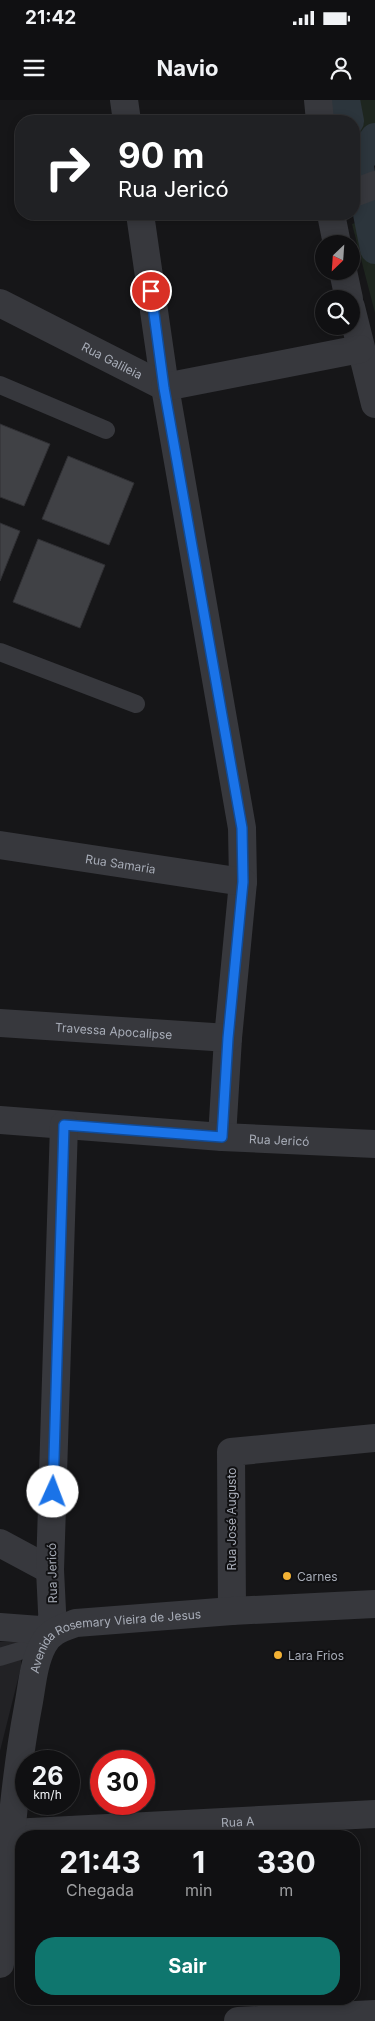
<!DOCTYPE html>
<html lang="pt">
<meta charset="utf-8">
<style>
body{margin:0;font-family:Inter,sans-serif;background:#1e1e20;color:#f1f3f6;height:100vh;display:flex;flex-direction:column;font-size:19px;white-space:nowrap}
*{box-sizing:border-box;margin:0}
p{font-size:16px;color:#9c9d9f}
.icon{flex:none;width:28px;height:28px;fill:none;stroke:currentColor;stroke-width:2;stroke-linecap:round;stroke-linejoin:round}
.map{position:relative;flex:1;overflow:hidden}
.details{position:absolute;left:15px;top:1730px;width:345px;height:175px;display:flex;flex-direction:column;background:#101012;border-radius:20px;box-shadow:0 2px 8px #0003,0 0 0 1px #303032}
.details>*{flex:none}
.guide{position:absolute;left:15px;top:15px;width:345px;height:105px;border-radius:20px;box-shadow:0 2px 8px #0003,0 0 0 1px #303032;background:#202124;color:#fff;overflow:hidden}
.needle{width:32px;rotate:205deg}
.buttons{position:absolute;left:315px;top:135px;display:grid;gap:10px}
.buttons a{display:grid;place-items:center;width:45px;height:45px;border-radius:50%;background:#101012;box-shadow:0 2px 8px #0003,0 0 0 1px #303032;font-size:25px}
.speed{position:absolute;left:15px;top:1650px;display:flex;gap:10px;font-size:25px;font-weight:700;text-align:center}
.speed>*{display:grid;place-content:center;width:65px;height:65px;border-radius:50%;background:#101012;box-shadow:0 2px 8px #0003,0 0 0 1px #303032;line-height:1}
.speed small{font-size:12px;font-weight:400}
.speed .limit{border:8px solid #d22;background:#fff;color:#111}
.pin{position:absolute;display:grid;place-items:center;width:42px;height:42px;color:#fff;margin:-21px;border:2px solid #fff;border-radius:50%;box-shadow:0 1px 5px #0007}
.me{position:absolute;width:55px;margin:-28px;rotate:2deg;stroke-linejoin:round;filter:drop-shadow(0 0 4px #0008)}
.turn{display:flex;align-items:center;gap:18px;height:105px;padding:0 20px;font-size:22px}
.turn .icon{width:65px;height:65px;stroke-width:2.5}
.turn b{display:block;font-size:35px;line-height:42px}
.eta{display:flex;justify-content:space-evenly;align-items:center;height:85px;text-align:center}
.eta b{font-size:30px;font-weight:700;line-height:35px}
.action{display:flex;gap:10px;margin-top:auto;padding:10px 20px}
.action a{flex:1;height:58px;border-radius:20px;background:#0f766e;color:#fff;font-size:20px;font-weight:700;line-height:58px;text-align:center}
.status{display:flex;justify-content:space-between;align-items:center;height:35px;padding:0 25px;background:#101012;direction:ltr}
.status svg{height:14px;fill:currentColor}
header{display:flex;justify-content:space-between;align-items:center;height:65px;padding:0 20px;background:#101012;font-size:22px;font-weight:700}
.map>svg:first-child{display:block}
.built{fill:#222225}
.green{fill:#1e261f}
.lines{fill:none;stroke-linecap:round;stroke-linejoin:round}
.canal{stroke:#2c353c;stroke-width:30}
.building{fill:#404145;stroke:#303034}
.service{stroke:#37383d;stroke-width:18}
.minor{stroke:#37383d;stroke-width:28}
.tertiary{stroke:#37383d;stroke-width:28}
.route-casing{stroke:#114b97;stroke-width:12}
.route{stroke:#1a73e8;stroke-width:9}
.poi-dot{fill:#f2b134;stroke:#111113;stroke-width:2}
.labels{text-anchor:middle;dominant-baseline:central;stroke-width:4;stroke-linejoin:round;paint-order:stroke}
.street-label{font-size:12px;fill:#a8adb8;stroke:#111113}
.poi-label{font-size:12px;fill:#a8adb8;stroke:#111113;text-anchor:start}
</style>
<div class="status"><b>21:42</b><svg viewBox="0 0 49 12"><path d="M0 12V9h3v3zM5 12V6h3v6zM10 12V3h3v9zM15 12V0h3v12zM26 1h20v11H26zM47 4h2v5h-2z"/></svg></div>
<header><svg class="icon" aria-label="menu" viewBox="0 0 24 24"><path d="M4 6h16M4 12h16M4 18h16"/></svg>Navio<svg class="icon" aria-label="person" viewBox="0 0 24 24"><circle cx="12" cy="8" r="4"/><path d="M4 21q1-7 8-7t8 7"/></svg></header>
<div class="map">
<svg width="375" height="1921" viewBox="0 0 375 1921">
<rect width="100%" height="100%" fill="#161618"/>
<path class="built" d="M0 1542H21V1567L0 1651Z"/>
<path class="green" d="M335 0H375V49L354 53V21H336Z
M375 117V213L352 124Z"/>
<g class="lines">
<path class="canal" d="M345 0 349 21
M375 38 358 63 375 149"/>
</g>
<path class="building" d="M0 324 50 344 24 406 0 397Z
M68 356 134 383 109 445 42 419Z
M0 423 20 431 0 481Z
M38 439 105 465 80 528 13 502Z"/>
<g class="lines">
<path class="service" d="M0 285 106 330
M0 552 136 604
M0 1557 43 1544"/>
<g class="minor">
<path d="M124 0 127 21"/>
<path d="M318 0 320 21"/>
<path d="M354 93 375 85"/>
<path d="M140 114 165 287 242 728 243 782 228 938 222 1037"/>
<path d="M331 114 337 144"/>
<path d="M343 171 349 199"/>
<path id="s1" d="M0 203 165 287"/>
<path d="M351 207 375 304"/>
<path d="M165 287 360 249"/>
<path id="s2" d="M0 745 243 782"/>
<path id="s3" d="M0 923 228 938"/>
<path id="s4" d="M0 1020 222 1037 375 1044"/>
<path d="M0 1443 50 1470"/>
<path d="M232 1511 231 1352 375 1338"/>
<path d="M0 1527 53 1531 50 1470 64 1025"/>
<path id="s5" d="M12 1733 375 1714"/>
<path d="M238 1921 375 1914"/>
</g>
<path class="tertiary" id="s6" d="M0 1864C8 1778 12 1692 28 1607 32 1587 33 1564 43 1545 50 1531 62 1528 76 1523L232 1511 375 1504"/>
</g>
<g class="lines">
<g class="route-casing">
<path id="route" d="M53 1392 64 1025 222 1037 228 938 243 782 242 728 164 288 151 191"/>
</g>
<use href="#route" class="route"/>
</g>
<g class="poi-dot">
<circle cx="287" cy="1476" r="5"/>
<circle cx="278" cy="1555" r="5"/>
</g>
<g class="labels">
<g class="street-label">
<text stroke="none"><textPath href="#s1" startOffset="126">Rua Galileia</textPath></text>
<text stroke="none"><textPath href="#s2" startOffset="122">Rua Samaria</textPath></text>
<text stroke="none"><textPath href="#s3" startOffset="114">Travessa Apocalipse</textPath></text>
<text stroke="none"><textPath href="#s4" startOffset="280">Rua Jericó</textPath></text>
<text transform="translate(231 1419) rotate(-90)">Rua José Augusto</text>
<text transform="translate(52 1473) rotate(-91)">Rua Jericó</text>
<text stroke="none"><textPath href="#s6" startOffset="391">Avenida Rosemary Vieira de Jesus</textPath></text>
<text stroke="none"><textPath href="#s5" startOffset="226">Rua A</textPath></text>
</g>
<g class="poi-label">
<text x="297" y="1476">Carnes</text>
<text x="288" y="1555">Lara Frios</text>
</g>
</g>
</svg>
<div class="buttons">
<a><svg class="needle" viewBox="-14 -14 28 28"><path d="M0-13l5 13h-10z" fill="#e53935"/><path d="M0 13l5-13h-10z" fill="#9c9d9f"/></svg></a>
<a><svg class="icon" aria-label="search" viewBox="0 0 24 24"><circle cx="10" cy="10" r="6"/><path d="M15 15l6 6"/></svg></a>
</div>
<div class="speed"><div>26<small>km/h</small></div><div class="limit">30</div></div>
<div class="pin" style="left:151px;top:191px;background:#d93025"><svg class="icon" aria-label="arrive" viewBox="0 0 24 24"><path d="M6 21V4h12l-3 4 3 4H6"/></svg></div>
<svg class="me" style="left:53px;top:1392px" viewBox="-20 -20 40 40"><circle r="19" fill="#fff"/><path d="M0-13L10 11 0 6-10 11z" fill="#1a73e8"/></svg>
<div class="guide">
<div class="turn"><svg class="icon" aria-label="right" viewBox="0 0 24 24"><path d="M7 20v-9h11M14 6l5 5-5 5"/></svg><div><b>90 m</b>Rua Jericó</div></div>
</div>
<section class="details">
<div class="eta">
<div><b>21:43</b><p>Chegada</p></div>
<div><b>1</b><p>min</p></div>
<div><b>330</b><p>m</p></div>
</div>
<div class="action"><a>Sair</a></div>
</section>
</div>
